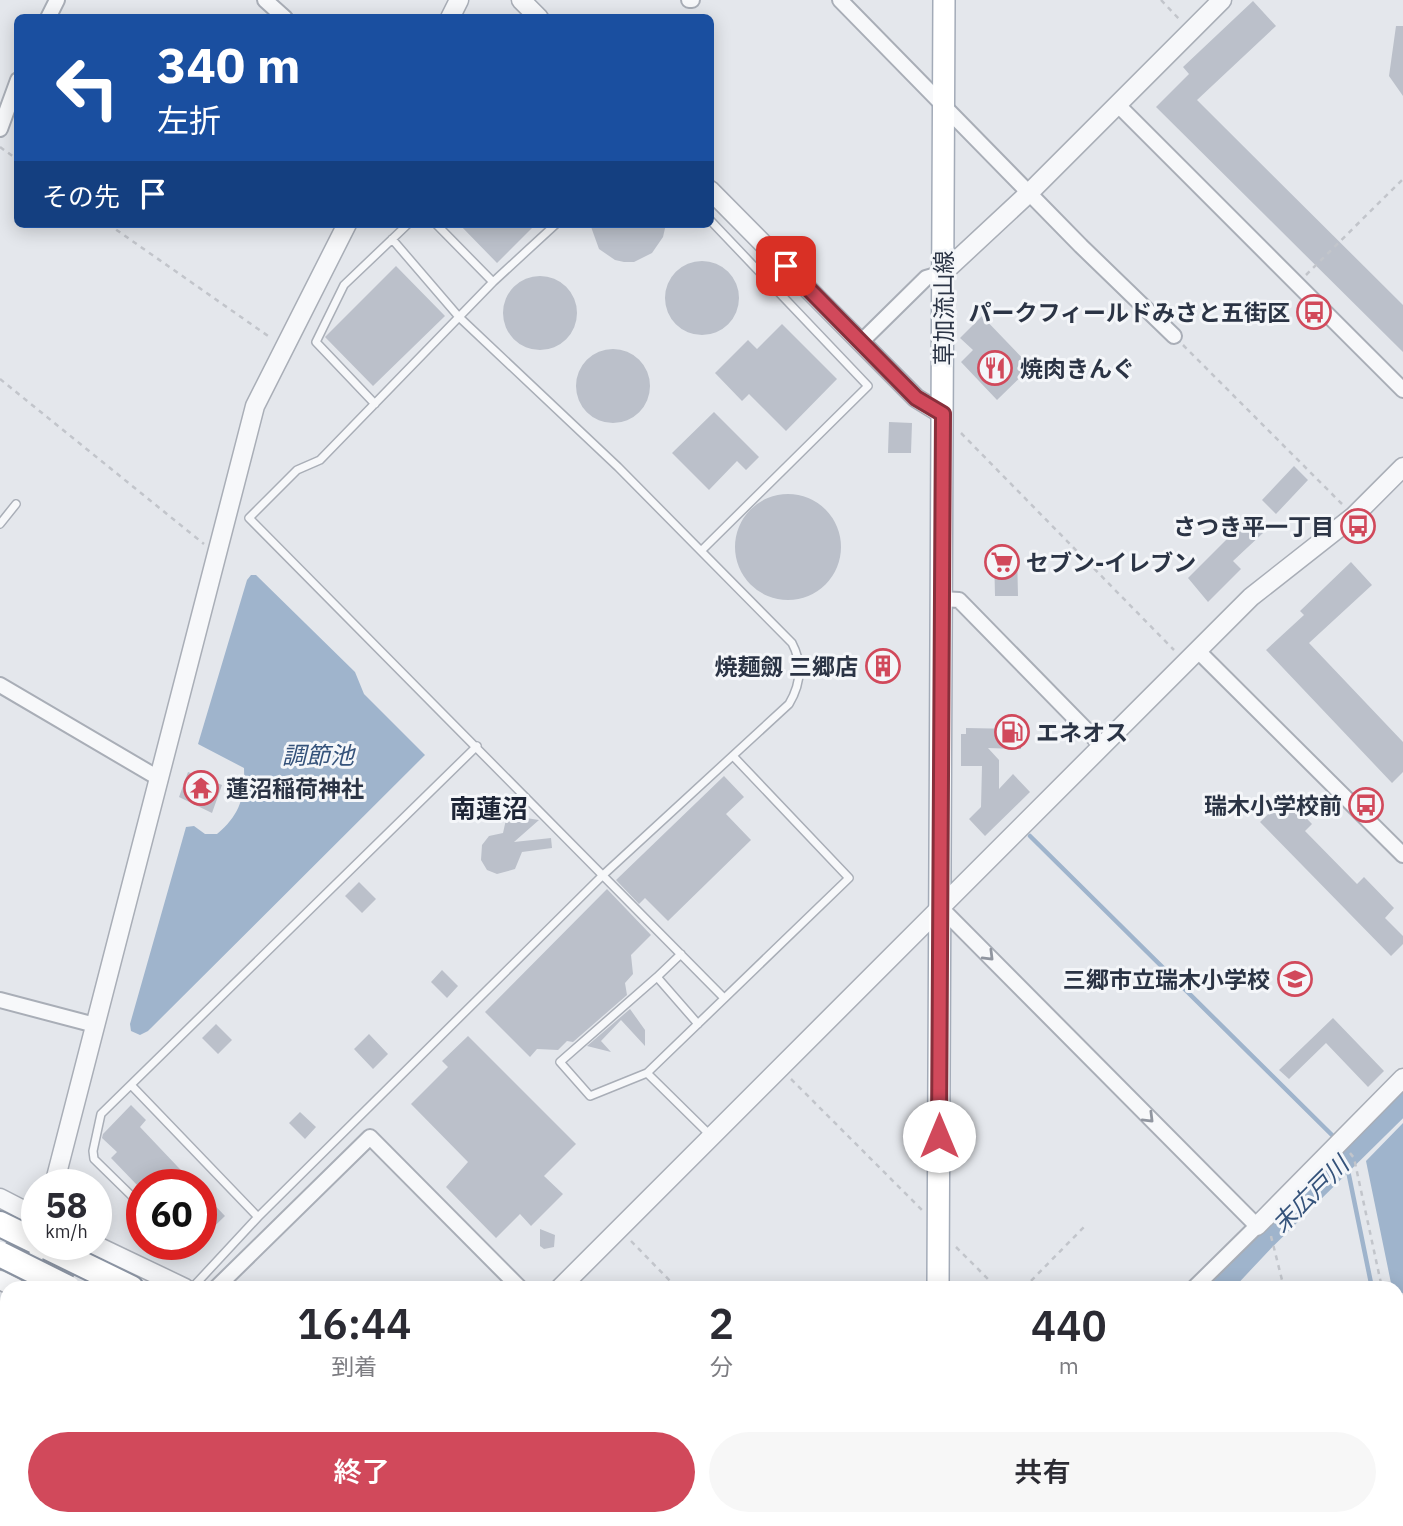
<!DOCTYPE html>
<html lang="ja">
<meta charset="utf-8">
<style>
body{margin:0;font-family:"IBM Plex Sans","Noto Sans JP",sans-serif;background:#f7f7f7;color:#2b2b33;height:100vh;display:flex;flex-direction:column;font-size:26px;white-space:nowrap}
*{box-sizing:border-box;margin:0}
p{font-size:23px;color:#7c7c81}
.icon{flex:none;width:38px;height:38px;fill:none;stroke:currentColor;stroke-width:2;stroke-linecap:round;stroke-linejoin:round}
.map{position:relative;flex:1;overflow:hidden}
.details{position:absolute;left:0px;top:1281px;width:1404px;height:245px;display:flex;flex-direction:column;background:#fff;border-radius:21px 21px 0 0;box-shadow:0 4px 18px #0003}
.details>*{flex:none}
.guide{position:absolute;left:14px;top:14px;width:700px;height:214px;border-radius:10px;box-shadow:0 4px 18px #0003;background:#1a4fa0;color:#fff;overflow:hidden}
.speed{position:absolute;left:21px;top:1169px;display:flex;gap:14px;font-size:35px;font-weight:700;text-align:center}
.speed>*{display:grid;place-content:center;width:91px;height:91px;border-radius:50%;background:#fff;box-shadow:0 4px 18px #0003;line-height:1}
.speed small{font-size:18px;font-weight:400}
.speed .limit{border:10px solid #d22;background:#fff;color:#111}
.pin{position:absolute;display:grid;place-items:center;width:60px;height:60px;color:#fff;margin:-30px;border-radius:14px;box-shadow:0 4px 10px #0006}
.me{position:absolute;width:77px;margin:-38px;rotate:0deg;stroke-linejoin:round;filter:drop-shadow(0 0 5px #0008)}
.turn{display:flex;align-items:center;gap:24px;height:147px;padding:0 28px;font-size:32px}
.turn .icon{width:91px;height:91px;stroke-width:2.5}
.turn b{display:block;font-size:49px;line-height:60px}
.then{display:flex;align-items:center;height:66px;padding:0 28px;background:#0003;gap:14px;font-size:26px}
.eta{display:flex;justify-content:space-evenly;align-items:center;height:119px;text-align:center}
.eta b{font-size:42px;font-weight:600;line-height:49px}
.primary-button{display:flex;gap:14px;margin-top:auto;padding:14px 28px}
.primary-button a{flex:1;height:80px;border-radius:42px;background:#d1495b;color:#fff;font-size:28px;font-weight:600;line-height:80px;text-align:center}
.primary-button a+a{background:#f7f7f7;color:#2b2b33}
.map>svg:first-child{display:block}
.water{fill:#9fb4cc}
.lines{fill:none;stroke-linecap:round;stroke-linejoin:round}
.stream{stroke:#9fb4cc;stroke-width:4.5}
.river{stroke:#9fb4cc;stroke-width:26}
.building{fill:#bbc0ca}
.service-casing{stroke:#a9aeb7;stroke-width:10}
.minor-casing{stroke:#a9aeb7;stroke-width:18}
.tertiary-casing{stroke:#a9aeb7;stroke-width:21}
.primary-casing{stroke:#a3abb8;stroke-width:24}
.motorway-casing{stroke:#8b94a3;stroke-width:28}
.path{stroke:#c2c5cb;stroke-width:2.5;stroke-dasharray:5 5;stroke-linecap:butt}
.service{stroke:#f7f8fa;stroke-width:7}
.minor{stroke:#f7f8fa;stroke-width:14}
.tertiary{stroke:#f7f8fa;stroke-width:18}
.primary{stroke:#fff;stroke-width:21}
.motorway{stroke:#fff;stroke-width:24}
.motorway-bridge-casing{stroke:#8b94a3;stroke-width:28;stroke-linecap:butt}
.motorway-bridge{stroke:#fff;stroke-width:24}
.oneway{stroke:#9196a0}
.route-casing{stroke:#882f3b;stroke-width:18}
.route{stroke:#d1495b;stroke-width:12}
.labels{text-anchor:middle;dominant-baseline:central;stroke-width:6;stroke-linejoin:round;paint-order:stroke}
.street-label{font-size:23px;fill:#2b3445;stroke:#f4f6f9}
.poi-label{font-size:23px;font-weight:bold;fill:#2b3445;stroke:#f4f6f9;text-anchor:end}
.water-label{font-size:24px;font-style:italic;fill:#34527a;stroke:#f4f6f9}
.quarter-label{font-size:26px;font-weight:bold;fill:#1d2536;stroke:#f4f6f9}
</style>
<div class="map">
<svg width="1403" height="1526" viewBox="0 0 1403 1526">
<rect width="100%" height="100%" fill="#e4e7ec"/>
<path class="water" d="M251 575H256L355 672 364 694 425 755 148 1031 140 1035 131 1031 130 1024 186 827 194 826 205 834H217C240 815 245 797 244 768L198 744 247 580Z
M1403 1123V1293L1397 1294 1396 1288H1392L1366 1161Z"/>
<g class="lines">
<path class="stream" d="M1030 836 1335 1138
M1345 1156 1372 1288"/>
<path class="river" d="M1216 1288 1261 1240 1403 1100"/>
</g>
<path class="building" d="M1253 1 1276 26 1197 100 1403 305V352L1156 107 1189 74 1183 67Z
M1396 26H1403V96L1389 76Z
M459 224H536L497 263Z
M590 224H666L663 237 652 253 634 262H624L615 260 599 249Z
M665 298a37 37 0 1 1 74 0a37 37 0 1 1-74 0Z
M396 266 445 316 373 386 325 337Z
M503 313a37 37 0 1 1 74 0a37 37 0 1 1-74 0Z
M982 316 1031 367 997 400 961 362 973 350 960 338Z
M782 324 837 379 786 431 749 394 742 401 715 373 748 340 757 349Z
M576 386a37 37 0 1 1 74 0a37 37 0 1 1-74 0Z
M714 412 759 457 746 470 737 461 709 490 672 453Z
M889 422 912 423 911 453H888Z
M1294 466 1308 480 1276 514 1262 500Z
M735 547a53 53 0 1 1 106 0a53 53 0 1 1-106 0Z
M1248 518 1263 533 1233 561 1241 569 1208 602 1188 578Z
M994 553H1017L1018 596H995Z
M1351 562 1372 585 1309 643 1403 742V772L1392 783 1266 650 1304 615 1300 611Z
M879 649 900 670 887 683 866 662Z
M966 728 1021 729V749L988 748 999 760V789L1013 774 1030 792 985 836 969 819 981 807 982 766H961V734H966Z
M188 772 222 785 212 813 179 797Z
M724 776 744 797 726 814 751 840 668 921 645 898 639 904 616 880Z
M1286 797 1312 824 1305 831 1357 884 1364 877 1394 908 1385 918 1403 936V944L1391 956 1260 822Z
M507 815 539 820 514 842 551 838 552 848 522 852 515 869 497 874 487 870 481 860 482 845 489 836 503 833Z
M359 882 376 899 362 913 345 896Z
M607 889 651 935 631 955 633 974 625 983 627 995 573 1042 567 1041 558 1050 537 1049 530 1057 485 1012Z
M442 970 458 986 447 998 431 982Z
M630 1009 645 1030V1046L621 1020 601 1041 611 1052 587 1046Z
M1333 1018 1384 1071 1368 1087 1326 1043 1289 1079 1279 1070Z
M216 1024 232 1040 218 1054 202 1038Z
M369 1034 388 1054 373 1069 354 1049Z
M468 1036 576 1144 544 1176 563 1194 531 1226 520 1214 496 1238 446 1187 468 1162 411 1104 448 1067 442 1061Z
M131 1105 146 1120 140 1127 195 1185H137L111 1158 117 1152 102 1138 103 1134Z
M300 1112 316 1127 305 1139 289 1123Z
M201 1191 225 1216 201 1239Z
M540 1229 555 1235 554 1247 544 1249 540 1246Z"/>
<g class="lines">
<g class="service-casing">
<path id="service" d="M436 224 493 282
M556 224 493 282 320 460 297 470 249 518 724 998
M375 404 316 342 344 285 408 224
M0 524 16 504
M702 550 868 386 710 220
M657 977 681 954
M698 1024 657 977 560 1062 590 1096 647 1073 849 878 733 756
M647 1073 710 1135
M131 1085 258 1217
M142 1206 94 1159 93 1151 101 1114 477 746
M192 1288 258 1217 602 876 789 704C801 684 803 664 792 643L618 467 459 317 392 239"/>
</g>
<g class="minor-casing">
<path id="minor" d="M265 0 285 18
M689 0H692
M840 0 1081 246 1174 336
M48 18 57 0
M1117 104 1403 390
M0 129 18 80
M861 342 926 278 943 273
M942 599 959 600 1102 746
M1198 651 1403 855
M0 685 160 779
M941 908 1257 1226 1194 1288
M0 1000 95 1025
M28 1288 39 1244
M216 1288 370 1137 520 1288
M0 1384 7 1357
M1396 1405 1403 1404
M1331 1519 1332 1526
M317 1526 324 1519
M954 1526 961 1519"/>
</g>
<g class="tertiary-casing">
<path id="tertiary" d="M521 0 539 18
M450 18 459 0
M710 190 916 398 942 414
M943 273 1030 192 1222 0
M54 1185 255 406 347 224
M0 1198 37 1217
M1257 1226 1403 1078
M93 1244 185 1288
M0 1280 16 1288
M560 1288 1251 597 1354 516 1403 467
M523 1519 540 1526
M723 1519 741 1526"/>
</g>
<g class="primary-casing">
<path id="primary" d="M938 1288 944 0
M938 1526V1519"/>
</g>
<g class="motorway-casing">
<path id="motorway" d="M0 1224 37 1242
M41 1244 131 1288
M584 1519 601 1526
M666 1519 683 1526"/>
</g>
<path class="path" d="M1161 0 1180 20
M0 147 18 160
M108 224 271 338
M1306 275 1403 179
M1183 345 1342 504
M0 379 204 544
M961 433 1174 650
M791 1079 922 1210
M1350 1153 1354 1158 1382 1288
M1271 1236 1284 1288
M631 1241 677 1288
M956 1247 997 1288
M1024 1288 1086 1225
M1396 1304 1403 1303
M263 1519 270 1526
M905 1519 912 1526
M978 1519 979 1526"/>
<use href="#service" class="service"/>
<use href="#minor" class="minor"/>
<use href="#tertiary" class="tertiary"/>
<use href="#primary" class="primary"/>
<use href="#motorway" class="motorway"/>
<g class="motorway-bridge-casing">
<path id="motorway-bridge" d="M0 1254 68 1288"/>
</g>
<use href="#motorway-bridge" class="motorway-bridge"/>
</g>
<defs><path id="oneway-chevron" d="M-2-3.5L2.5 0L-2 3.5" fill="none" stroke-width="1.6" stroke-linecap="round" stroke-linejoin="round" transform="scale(1.75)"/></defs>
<g class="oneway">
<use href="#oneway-chevron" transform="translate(989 956) rotate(45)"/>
<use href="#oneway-chevron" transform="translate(1149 1118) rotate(45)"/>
</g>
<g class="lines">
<g class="route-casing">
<path id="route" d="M786 266 916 398 943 414 939 1136"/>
</g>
<use href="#route" class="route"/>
</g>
<defs>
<g id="bus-ring" transform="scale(1.75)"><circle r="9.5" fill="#f4f6f9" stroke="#d1495b" stroke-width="1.5"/><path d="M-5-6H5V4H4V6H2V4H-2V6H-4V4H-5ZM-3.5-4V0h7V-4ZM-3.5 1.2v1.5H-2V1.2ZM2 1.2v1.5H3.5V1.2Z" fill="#d1495b"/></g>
<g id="restaurant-ring" transform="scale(1.75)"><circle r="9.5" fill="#f4f6f9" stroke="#d1495b" stroke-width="1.5"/><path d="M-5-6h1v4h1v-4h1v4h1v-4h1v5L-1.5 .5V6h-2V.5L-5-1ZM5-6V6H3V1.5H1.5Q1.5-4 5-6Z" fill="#d1495b"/></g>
<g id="supermarket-ring" transform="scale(1.75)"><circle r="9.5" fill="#f4f6f9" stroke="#d1495b" stroke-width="1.5"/><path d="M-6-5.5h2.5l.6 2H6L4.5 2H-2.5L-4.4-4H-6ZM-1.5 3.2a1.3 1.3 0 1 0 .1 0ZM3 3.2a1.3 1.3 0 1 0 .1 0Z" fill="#d1495b"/></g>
<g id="building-ring" transform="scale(1.75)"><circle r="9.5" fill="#f4f6f9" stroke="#d1495b" stroke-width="1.5"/><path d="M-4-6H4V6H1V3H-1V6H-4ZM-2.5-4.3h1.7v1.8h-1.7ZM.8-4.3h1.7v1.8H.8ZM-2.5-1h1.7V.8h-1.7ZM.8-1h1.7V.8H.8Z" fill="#d1495b"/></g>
<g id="fuel-ring" transform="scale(1.75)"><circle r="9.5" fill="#f4f6f9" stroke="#d1495b" stroke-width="1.5"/><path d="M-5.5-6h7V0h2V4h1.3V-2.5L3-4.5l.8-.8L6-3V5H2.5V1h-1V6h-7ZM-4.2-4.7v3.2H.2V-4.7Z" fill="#d1495b"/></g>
<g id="temple-ring" transform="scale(1.75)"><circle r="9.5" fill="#f4f6f9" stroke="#d1495b" stroke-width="1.5"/><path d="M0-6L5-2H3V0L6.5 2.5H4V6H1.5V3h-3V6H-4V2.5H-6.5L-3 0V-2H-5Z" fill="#d1495b"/></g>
<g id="school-ring" transform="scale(1.75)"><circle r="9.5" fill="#f4f6f9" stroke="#d1495b" stroke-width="1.5"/><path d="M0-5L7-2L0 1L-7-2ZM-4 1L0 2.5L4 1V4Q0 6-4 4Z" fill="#d1495b"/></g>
</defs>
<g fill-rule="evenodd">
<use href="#bus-ring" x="1314" y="312"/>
<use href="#restaurant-ring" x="995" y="368"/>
<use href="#bus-ring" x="1358" y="526"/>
<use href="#supermarket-ring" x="1002" y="562"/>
<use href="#building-ring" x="883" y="666"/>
<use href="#fuel-ring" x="1012" y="732"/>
<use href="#temple-ring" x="201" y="788"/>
<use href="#bus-ring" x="1366" y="805"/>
<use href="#school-ring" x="1295" y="979"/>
</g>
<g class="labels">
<g class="street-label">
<text transform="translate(943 308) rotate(-90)">草加流山線</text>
</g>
<g class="poi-label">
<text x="1290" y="312">パークフィールドみさと五街区</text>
<text x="1020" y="368" text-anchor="start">焼肉きんぐ</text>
<text x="1334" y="526">さつき平一丁目</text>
<text x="1026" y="562" text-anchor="start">セブン-イレブン</text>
<text x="858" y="666">焼麺劔 三郷店</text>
<text x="1036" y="732" text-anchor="start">エネオス</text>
<text x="226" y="788" text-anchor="start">蓮沼稲荷神社</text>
<text x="1342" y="805">瑞木小学校前</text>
<text x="1270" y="979">三郷市立瑞木小学校</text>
</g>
<g class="water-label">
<text x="318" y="755">調節池</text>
<text transform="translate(1310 1194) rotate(-45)">末広戸川</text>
</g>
<g class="quarter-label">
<text x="489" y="808">南蓮沼</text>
</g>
</g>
</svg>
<div class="speed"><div>58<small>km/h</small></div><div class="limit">60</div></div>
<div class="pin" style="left:786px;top:266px;background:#d93025"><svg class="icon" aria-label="arrive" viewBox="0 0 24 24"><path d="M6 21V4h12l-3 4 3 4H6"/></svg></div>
<svg class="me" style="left:939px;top:1136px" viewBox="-20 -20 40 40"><circle r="19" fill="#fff"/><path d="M0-13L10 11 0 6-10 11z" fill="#d1495b"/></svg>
<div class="guide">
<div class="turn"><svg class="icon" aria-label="left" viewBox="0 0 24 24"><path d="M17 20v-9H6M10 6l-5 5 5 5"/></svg><div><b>340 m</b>左折</div></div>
<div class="then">その先<svg class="icon" aria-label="arrive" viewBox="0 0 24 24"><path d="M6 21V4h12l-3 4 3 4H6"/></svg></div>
</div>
<section class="details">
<div class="eta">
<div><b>16:44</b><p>到着</p></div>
<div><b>2</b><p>分</p></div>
<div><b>440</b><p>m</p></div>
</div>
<div class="primary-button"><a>終了</a><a>共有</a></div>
</section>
</div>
